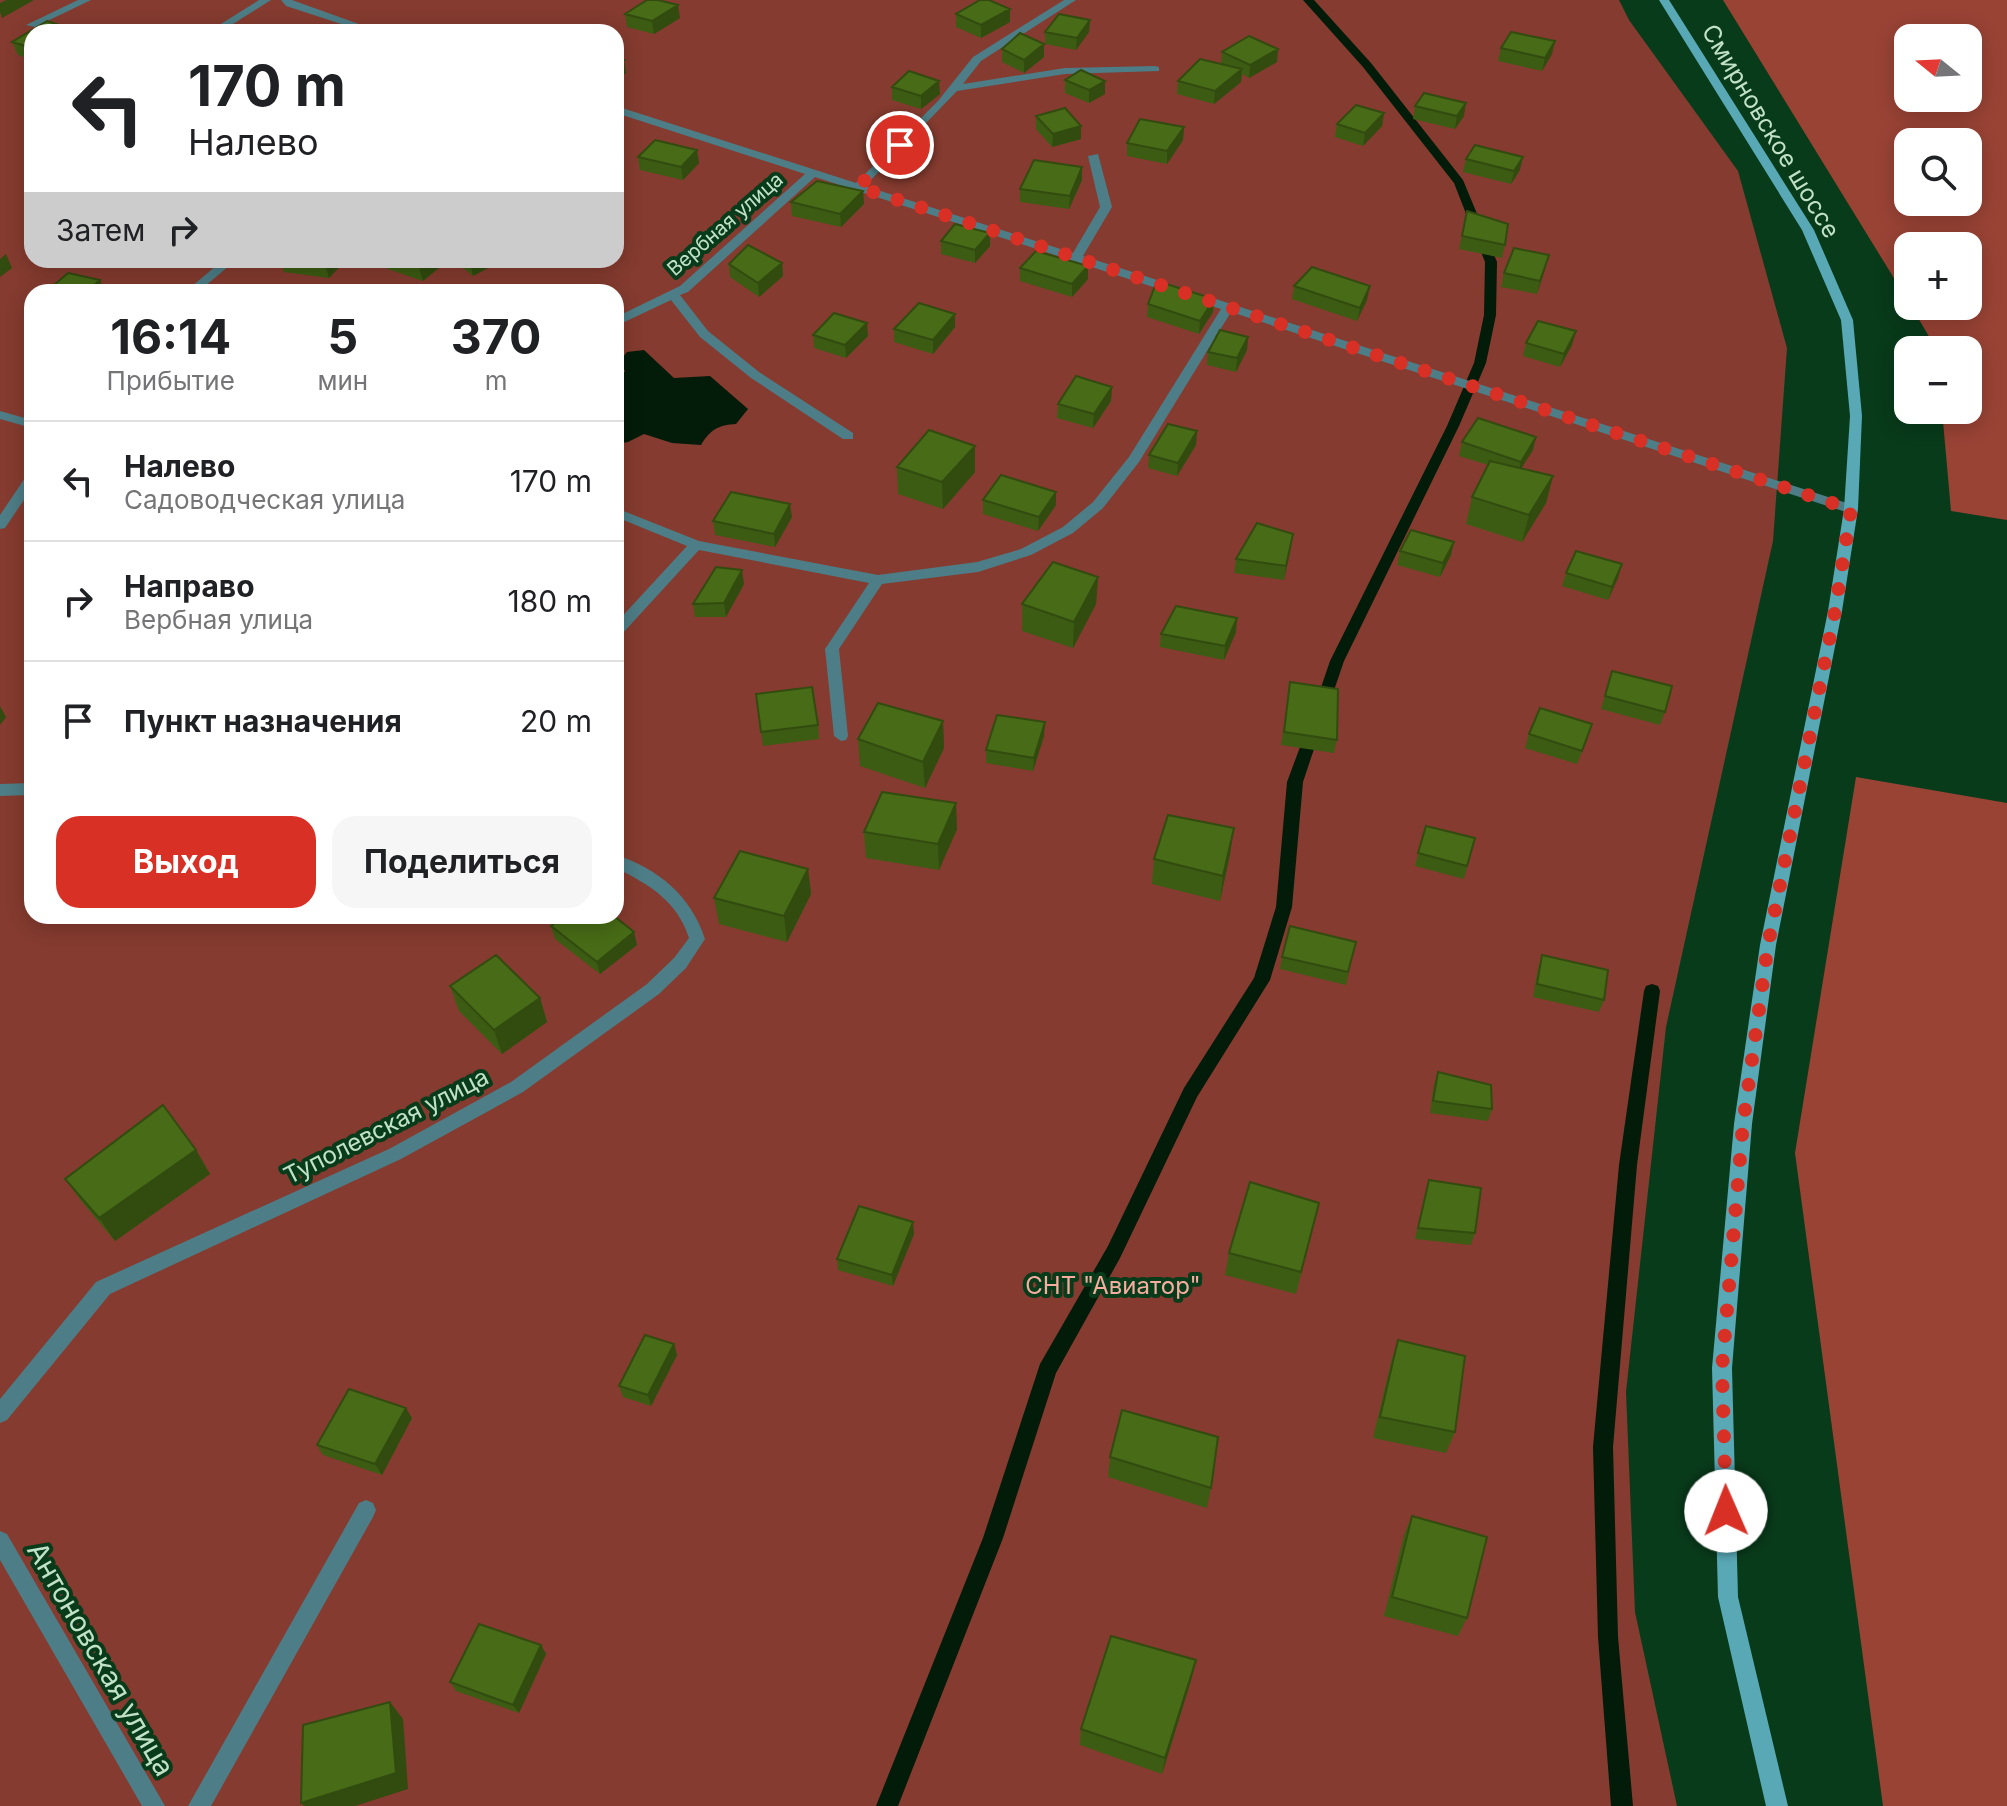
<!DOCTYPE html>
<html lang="ru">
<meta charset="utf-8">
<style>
body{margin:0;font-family:Inter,sans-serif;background:#f6f6f6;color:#202124;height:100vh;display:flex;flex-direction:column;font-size:30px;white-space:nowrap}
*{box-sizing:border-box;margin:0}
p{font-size:26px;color:#757577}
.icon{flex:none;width:44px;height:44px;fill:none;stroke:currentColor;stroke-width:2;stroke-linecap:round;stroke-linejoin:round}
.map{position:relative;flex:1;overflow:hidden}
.sheet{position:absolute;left:24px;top:284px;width:600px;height:640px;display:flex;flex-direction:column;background:#fff;border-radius:24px;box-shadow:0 4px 20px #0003}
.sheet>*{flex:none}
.banner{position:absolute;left:24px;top:24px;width:600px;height:244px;border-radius:24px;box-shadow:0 4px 20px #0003;background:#fff;color:#202124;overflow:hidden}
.needle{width:52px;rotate:288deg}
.fabs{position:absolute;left:1894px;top:24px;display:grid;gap:16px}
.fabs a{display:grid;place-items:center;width:88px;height:88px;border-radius:16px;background:#fff;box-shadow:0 4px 20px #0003;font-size:40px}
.pin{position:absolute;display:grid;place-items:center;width:68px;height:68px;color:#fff;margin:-34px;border:4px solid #fff;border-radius:50%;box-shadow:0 2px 8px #0007}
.me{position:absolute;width:88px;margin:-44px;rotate:359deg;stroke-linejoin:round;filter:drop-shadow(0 0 6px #0008)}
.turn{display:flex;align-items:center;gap:28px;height:168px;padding:0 32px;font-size:36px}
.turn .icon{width:104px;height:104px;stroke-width:2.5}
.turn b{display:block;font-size:56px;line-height:68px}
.then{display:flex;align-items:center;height:76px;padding:0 32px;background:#0003;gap:16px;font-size:30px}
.eta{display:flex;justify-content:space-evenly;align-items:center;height:136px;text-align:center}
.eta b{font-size:48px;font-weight:700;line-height:56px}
.button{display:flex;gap:16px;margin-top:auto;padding:16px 32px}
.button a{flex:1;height:92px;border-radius:24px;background:#d93025;color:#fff;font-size:32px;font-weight:700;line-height:92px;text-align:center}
.button a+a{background:#f6f6f6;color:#202124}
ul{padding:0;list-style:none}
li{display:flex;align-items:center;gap:24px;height:120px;padding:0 32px;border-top:2px solid #e0e0e0}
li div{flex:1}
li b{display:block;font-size:30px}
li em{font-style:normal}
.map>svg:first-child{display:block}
.green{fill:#853b2f;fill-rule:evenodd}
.forest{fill:#994335;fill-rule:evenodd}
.water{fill:#031b09}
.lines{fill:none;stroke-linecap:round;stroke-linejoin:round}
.stream{fill:#031b09;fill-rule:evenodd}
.service{fill:#4d7d86;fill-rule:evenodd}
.secondary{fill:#58a8b6;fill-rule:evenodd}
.wall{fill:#3d5c13}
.shaded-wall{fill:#324b0f}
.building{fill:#476b16;stroke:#324b0f;stroke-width:2}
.route{stroke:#d93025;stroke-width:14;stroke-dasharray:0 25.2}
.labels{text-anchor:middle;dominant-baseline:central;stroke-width:8;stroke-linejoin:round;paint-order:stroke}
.far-street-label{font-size:20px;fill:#c2e2c8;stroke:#083b1a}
.street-label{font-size:24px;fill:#c2e2c8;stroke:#083b1a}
.park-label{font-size:24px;fill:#f6ad9f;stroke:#083b1a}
.near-street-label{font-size:28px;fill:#c2e2c8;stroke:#083b1a}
</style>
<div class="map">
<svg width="2007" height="1806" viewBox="0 0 2007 1806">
<rect width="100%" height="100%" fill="#083b1a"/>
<path class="green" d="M0 0H1619L1629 20 1738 171 1787 348 1773 541 1666 1027 1626 1392 1635 1612 1677 1806H0ZM32 32H616V260H32ZM32 292H616V916H32Z"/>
<path class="forest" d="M1723 0H2007V520L1951 511 1942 410H1968V350H1937L1911 306H1968V246H1908V301ZM1908 38H1968V98H1908ZM1908 142H1968V202H1908Z
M1856 777 2007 803V1806H1883L1795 1153Z"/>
<path class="water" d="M644 350 674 378 710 376 748 409 736 424C718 425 710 430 701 445L672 443 644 434 628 442 616 444V383L625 371 619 362 627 352Z"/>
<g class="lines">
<path class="stream" d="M1303 0H1314L1371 63 1463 180 1497 262 1496 315 1486 363 1459 426 1344 661 1329 705 1322 710 1315 705 1330 661 1447 426 1474 363 1484 315 1485 262 1454 183 1363 67Z
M1313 726 1320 731 1303 782 1292 907 1270 980 1197 1097 1120 1258 1056 1373 1003 1538 898 1806H876L983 1538 1040 1364 1108 1246 1184 1088 1254 978 1276 907 1287 782 1306 731Z
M1652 984 1658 986 1660 991 1637 1165 1613 1447 1618 1637 1633 1806H1611L1598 1637 1593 1447 1619 1165 1644 991 1646 986Z"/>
<path class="service" d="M78 0H91L35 27 26 25Z
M259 0H271L220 32H208Z
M281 0H292L381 32H366L286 6Z
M1064 0H1076L981 61 963 84 1065 68 1155 66 1159 67V71L1065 74 957 91 865 186 1073 253 1100 207 1088 156 1098 154 1112 207 1083 256 1856 506V512H1846L1231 312 1139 462 1103 508 1073 533 1031 555 978 572 882 584 839 649 848 736 846 740 841 741 834 736 825 649 869 583 699 550 621 635 616 637V623L687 546 616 517V508L699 541 878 575 977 562 1021 549 1063 527 1093 502 1129 457 1221 309 815 177 688 292 680 295 708 331 759 372 853 433V439H843L751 378 700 337 671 300 616 326V317L680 286 805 174 616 113V106L856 183 938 101 973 57Z
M223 260H236L198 292H185Z
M0 411 32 420V428L0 419Z
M32 474V488L5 528 0 529V515L27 475Z
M32 783V795L0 796V784Z
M616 855C659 869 691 896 705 939L686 968 659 994 523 1092 401 1159 110 1294 7 1420 0 1423V1399L96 1282 389 1149 511 1082 647 984 674 958 689 938C677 901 650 885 616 868Z
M366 1500 373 1503 376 1510 373 1517 211 1806H188L359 1503Z
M0 1531 7 1534 165 1806H142L0 1560Z"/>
<path class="secondary" d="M1659 0H1669L1814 230 1853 320 1862 416 1858 509 1842 611 1776 945 1752 1124 1732 1368 1738 1597 1788 1806H1766L1718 1597 1712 1368 1734 1124 1760 945 1828 611 1844 509 1850 416 1841 320 1802 230Z"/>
</g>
<path class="wall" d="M625 14 680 18 654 34 627 27Z
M956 14 1010 22 981 38 956 27Z
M1090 20 1089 32 1076 50 1045 44V32Z
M32 32V60L18 55 12 42Z
M1555 41 1552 54 1542 71 1498 61 1501 48Z
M1002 49 1044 57 1024 73 1002 62Z
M1222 52 1277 62 1249 78 1242 74 1241 82 1214 104 1177 94 1178 81 1221 64Z
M1065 80 1105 94 1089 103 1065 93Z
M892 87 940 94 921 109 892 100Z
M1415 106 1464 116 1455 129 1413 119Z
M1384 113 1382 126 1363 146 1335 137 1337 124Z
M1036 116 1081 126V139L1052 147 1036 129Z
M1184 127 1183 140 1167 164 1127 156V143Z
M638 157 699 163 683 180 640 170Z
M1466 159 1520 170 1511 184 1463 172Z
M1082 180 1069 209 1020 202V189Z
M863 191 864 204 841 227 792 216 791 202Z
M1467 211 1505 245 1502 258 1459 249Z
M990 233V246L975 263 941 254V241Z
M280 260H346L329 278 284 272Z
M382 260H445L446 262 423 281 385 268Z
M453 260H503L473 276Z
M782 263 783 276 759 297 730 277 729 264Z
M1020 268 1088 279 1072 297 1020 281Z
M1545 269 1537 294 1501 287 1504 273Z
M1294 286 1367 300 1357 321 1292 299Z
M1214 299 1213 312 1199 334 1147 317 1148 304Z
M955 327 933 354 894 342V329Z
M813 335 868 336 846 358 814 348Z
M1248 337 1247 350 1236 372 1207 365 1208 352Z
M1526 343 1572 345 1560 367 1523 356Z
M1112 387 1111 401 1093 428 1057 418 1058 404Z
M1462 442 1533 450 1521 468 1553 476 1546 503 1522 542 1466 524 1472 497 1488 465 1459 456Z
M1196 445 1177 476 1148 468 1149 455Z
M975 446V472L943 509 898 494 897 467Z
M1056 492V505L1038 531 983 514V500Z
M792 517 775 547 715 535 713 521Z
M1293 534 1284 580 1234 573 1236 559Z
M1400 551 1451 555 1440 577 1397 565Z
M1566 573 1618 578 1608 600 1562 586Z
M1098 577 1096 604 1073 648 1022 631V604Z
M744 584 726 617H695L693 604Z
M1236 632 1224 660 1160 647 1161 634Z
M1612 671 1665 712 1660 725 1601 709Z
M1290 682 1337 740 1334 753 1281 745Z
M756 694 818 725 819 739 763 746Z
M943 721 944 748 925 788 860 766 858 739Z
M1529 734 1588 737 1577 764 1525 748Z
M1044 736 1033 771 986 763V750Z
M1426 826 1475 838 1464 879 1415 866Z
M957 829 939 870 866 858 864 832Z
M1230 854 1220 901 1152 884 1154 859Z
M808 869 811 894 787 942 719 924 714 898Z
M551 926 637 945 600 974 555 939Z
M1356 942 1346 985 1280 969 1282 957Z
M1542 955 1604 1000 1599 1012 1533 997 1538 968Z
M450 986 540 998 547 1022 502 1054 459 1011Z
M1438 1072 1492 1109 1488 1121 1430 1113 1434 1084Z
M196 1150 210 1174 115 1241 82 1202 65 1179Z
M1429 1180 1475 1233 1471 1245 1415 1239Z
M1319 1203 1296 1294 1225 1275 1229 1253Z
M914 1234 893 1286 838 1270 837 1259Z
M1398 1340 1455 1432 1446 1453 1373 1438 1391 1362Z
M674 1344 677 1355 651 1406 623 1397 619 1386Z
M412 1418 382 1475 323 1455 317 1445Z
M1110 1457 1211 1488 1207 1508 1108 1477Z
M1412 1516 1467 1618 1458 1636 1384 1616 1404 1535Z
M541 1645 546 1654 519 1713 456 1691 450 1682Z
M1196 1660 1192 1677 1162 1774 1080 1745 1081 1729Z"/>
<path class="shaded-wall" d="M6 0H34L2 18 0 12V3Z
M678 5 680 18 654 34 652 21Z
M1010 9V22L981 38V25Z
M1090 20 1089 32 1076 50 1077 38Z
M1555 41 1552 54 1542 71 1545 58Z
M1044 44V57L1024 73V60Z
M1278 49 1277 62 1249 78 1250 65Z
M624 60 626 73 616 80V65Z
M1242 69 1241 82 1214 104 1215 91Z
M939 81 940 94 921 109V96Z
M1105 81V94L1089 103V90Z
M1466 103 1464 116 1455 129 1457 116Z
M1384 113 1382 126 1363 146 1365 133Z
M1081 126V139L1052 147 1053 134Z
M1184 127 1183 140 1167 164V151Z
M697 150 699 163 683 180 681 167Z
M1523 157 1520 170 1511 184 1514 171Z
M1082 167V180L1069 209 1070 196Z
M863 191 864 204 841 227 840 214Z
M990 233V246L975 263V250Z
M6 254 12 268 0 277V259Z
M1549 255 1545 269 1537 294 1540 281Z
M330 260H346L329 278 325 265Z
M428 260H445L446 262 423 281 419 267Z
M476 260H503L473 276 470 263Z
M782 263 783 276 759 297 758 283Z
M1088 266V279L1072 297V284Z
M100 280 105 292H86Z
M1370 286 1367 300 1357 321 1360 308Z
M1214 299 1213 312 1199 334 1200 321Z
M955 314V327L933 354V340Z
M867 323 868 336 846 358 845 345Z
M1576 331 1572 345 1560 367 1564 354Z
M1248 337 1247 350 1236 372 1237 358Z
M1112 387 1111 401 1093 428 1094 414Z
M1197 431 1196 445 1177 476 1178 463Z
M1536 437 1533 450 1517 475 1521 462Z
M975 446V472L943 509 942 482Z
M1553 476 1546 503 1522 542 1529 515Z
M1056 492V505L1038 531 1039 517Z
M790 504 792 517 775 547 774 534Z
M1293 534 1291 547 1284 580 1286 566Z
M618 535 621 549 616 554V538Z
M1454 542 1451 555 1440 577 1443 563Z
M1622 564 1618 578 1608 600 1612 587Z
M742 570 744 584 726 617 724 603Z
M1098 577 1096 604 1073 648 1074 622Z
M1237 618 1236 632 1224 660 1225 646Z
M0 706 6 717 0 725Z
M943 721 944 748 925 788 923 762Z
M1045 722 1044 736 1033 771 1034 758Z
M956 803 957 829 939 870 938 844Z
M1234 828 1230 854 1220 901 1223 876Z
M808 869 811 894 787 942 784 916Z
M634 932 637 945 600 974 597 962Z
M540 998 547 1022 502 1054 494 1030Z
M196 1150 210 1174 115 1241 99 1218Z
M913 1222 914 1234 893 1286 892 1275Z
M674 1344 677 1355 651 1406 648 1395Z
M406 1408 412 1418 382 1475 375 1464Z
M541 1645 546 1654 519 1713 513 1705Z
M1196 1660 1192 1677 1162 1774 1165 1758Z
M390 1702 403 1719 408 1789 355 1806H304L301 1803Z"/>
<path class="building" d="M647 0H658L678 5 652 21 625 14Z
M980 0H989L1010 9 981 25 956 14Z
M1059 14 1090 20 1077 38 1045 32Z
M47 21 69 28 63 32H32V48L12 42Z
M1511 32 1555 41 1545 58 1501 48Z
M1020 33 1044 44 1024 60 1002 49Z
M1249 36 1278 49 1250 65 1222 52Z
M616 57 624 60 616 65Z
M1200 59 1242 69 1215 91 1178 81Z
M1081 70 1105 81 1089 90 1065 80Z
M909 71 939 81 921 96 892 87Z
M1424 93 1466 103 1457 116 1415 106Z
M1356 105 1384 113 1365 133 1337 124Z
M1065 108 1081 126 1053 134 1036 116Z
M1140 119 1184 127 1167 151 1127 143Z
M655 140 697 150 681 167 638 157Z
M1475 145 1523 157 1514 171 1466 159Z
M1034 160 1082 167 1070 196 1020 189Z
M817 181 863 191 840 214 791 202Z
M1467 211 1508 224 1505 245 1462 236Z
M955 224 990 233 975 250 941 241Z
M748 245 782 263 758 283 729 264Z
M1514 248 1549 255 1540 281 1504 273Z
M1036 251 1088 266 1072 284 1020 268Z
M288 260H330L325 265Z
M397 260H428L419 267Z
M1312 267 1370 286 1360 308 1294 286Z
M68 273 100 280 86 292H46Z
M1157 281 1214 299 1200 321 1148 304Z
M351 286 364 292H342Z
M919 303 955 314 933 340 894 329Z
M834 313 867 323 845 345 813 335Z
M1538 321 1576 331 1564 354 1526 343Z
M1220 330 1248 337 1237 358 1208 352Z
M1076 376 1112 387 1094 414 1058 404Z
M1478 418 1536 437 1521 462 1462 442Z
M1168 424 1197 431 1178 463 1149 455Z
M929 430 975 446 942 482 897 467Z
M1490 461 1553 476 1529 515 1472 497Z
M1001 475 1056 492 1039 517 983 500Z
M731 492 790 504 774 534 713 521Z
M1257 523 1293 534 1286 566 1236 559Z
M1411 530 1454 542 1443 563 1400 551Z
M1576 551 1622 564 1612 587 1566 573Z
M1053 562 1098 577 1074 622 1022 604Z
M716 567 742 570 724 603 693 604Z
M1176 606 1237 618 1225 646 1161 634Z
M1612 671 1672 686 1665 712 1605 696Z
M1290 682 1338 689 1337 740 1284 732Z
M812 687 818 725 761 732 756 694Z
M878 703 943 721 923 762 858 739Z
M1540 708 1592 724 1582 751 1529 734Z
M997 715 1045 722 1034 758 986 750Z
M882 792 956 803 938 844 864 832Z
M1168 815 1234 828 1223 876 1154 859Z
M1426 826 1475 838 1467 866 1418 853Z
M740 851 808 869 784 916 714 898Z
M564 916H614L634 932 597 962 551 926Z
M1290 926 1356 942 1348 972 1282 957Z
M496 955 540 998 494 1030 450 986Z
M1542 955 1608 970 1604 1000 1537 984Z
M1438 1072 1491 1085 1492 1109 1433 1101Z
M163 1105 196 1150 99 1218 65 1179Z
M1429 1180 1481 1188 1475 1233 1418 1228Z
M1250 1182 1319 1203 1301 1272 1229 1253Z
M859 1206 913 1222 892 1275 837 1259Z
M645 1335 674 1344 648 1395 619 1386Z
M1398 1340 1465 1356 1455 1432 1380 1417Z
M349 1389 406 1408 375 1464 317 1445Z
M1122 1410 1218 1437 1211 1488 1110 1457Z
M1412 1516 1487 1537 1467 1618 1392 1597Z
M479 1624 541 1645 513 1705 450 1682Z
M1111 1636 1196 1660 1165 1758 1081 1729Z
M390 1702 396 1773 301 1803 303 1725Z"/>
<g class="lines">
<path class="route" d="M900 145 858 187 1851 509 1835 611 1768 945 1743 1124 1722 1368 1726 1511"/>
</g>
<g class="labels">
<g class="far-street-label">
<text transform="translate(725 224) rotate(-41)">Вербная улица</text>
</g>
<g class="street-label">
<text transform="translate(1771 131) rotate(59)">Смирновское шоссе</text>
<text transform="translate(386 1126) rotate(-27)">Туполевская улица</text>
</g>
<g class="park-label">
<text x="1113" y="1285">СНТ "Авиатор"</text>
</g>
<g class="near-street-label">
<text transform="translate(101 1659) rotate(60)">Антоновская улица</text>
</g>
</g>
</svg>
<div class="fabs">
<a><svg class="needle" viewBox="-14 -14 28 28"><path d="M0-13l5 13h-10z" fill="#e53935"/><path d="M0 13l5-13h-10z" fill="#757577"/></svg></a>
<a><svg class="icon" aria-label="search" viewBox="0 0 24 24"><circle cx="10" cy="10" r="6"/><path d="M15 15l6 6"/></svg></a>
<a>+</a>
<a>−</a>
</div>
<div class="pin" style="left:900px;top:145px;background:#d93025"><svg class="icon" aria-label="arrive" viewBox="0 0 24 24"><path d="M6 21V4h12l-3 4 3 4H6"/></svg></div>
<svg class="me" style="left:1726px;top:1511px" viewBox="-20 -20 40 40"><circle r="19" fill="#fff"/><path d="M0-13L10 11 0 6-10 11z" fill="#d93025"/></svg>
<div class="banner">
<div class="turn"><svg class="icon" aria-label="left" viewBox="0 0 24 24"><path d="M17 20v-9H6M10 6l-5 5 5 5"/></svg><div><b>170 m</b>Налево</div></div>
<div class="then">Затем<svg class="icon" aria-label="right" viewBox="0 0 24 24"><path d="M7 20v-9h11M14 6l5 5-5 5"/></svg></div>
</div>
<section class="sheet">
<div class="eta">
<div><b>16:14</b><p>Прибытие</p></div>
<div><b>5</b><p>мин</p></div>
<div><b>370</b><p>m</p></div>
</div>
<ul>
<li><svg class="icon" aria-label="left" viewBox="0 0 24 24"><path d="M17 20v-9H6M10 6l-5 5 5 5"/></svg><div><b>Налево</b><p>Садоводческая улица</p></div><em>170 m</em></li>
<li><svg class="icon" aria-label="right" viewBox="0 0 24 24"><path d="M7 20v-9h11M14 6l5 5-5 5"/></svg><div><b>Направо</b><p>Вербная улица</p></div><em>180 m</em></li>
<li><svg class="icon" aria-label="arrive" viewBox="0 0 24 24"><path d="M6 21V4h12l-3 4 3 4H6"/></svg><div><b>Пункт назначения</b></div><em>20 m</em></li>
</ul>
<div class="button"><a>Выход</a><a>Поделиться</a></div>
</section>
</div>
